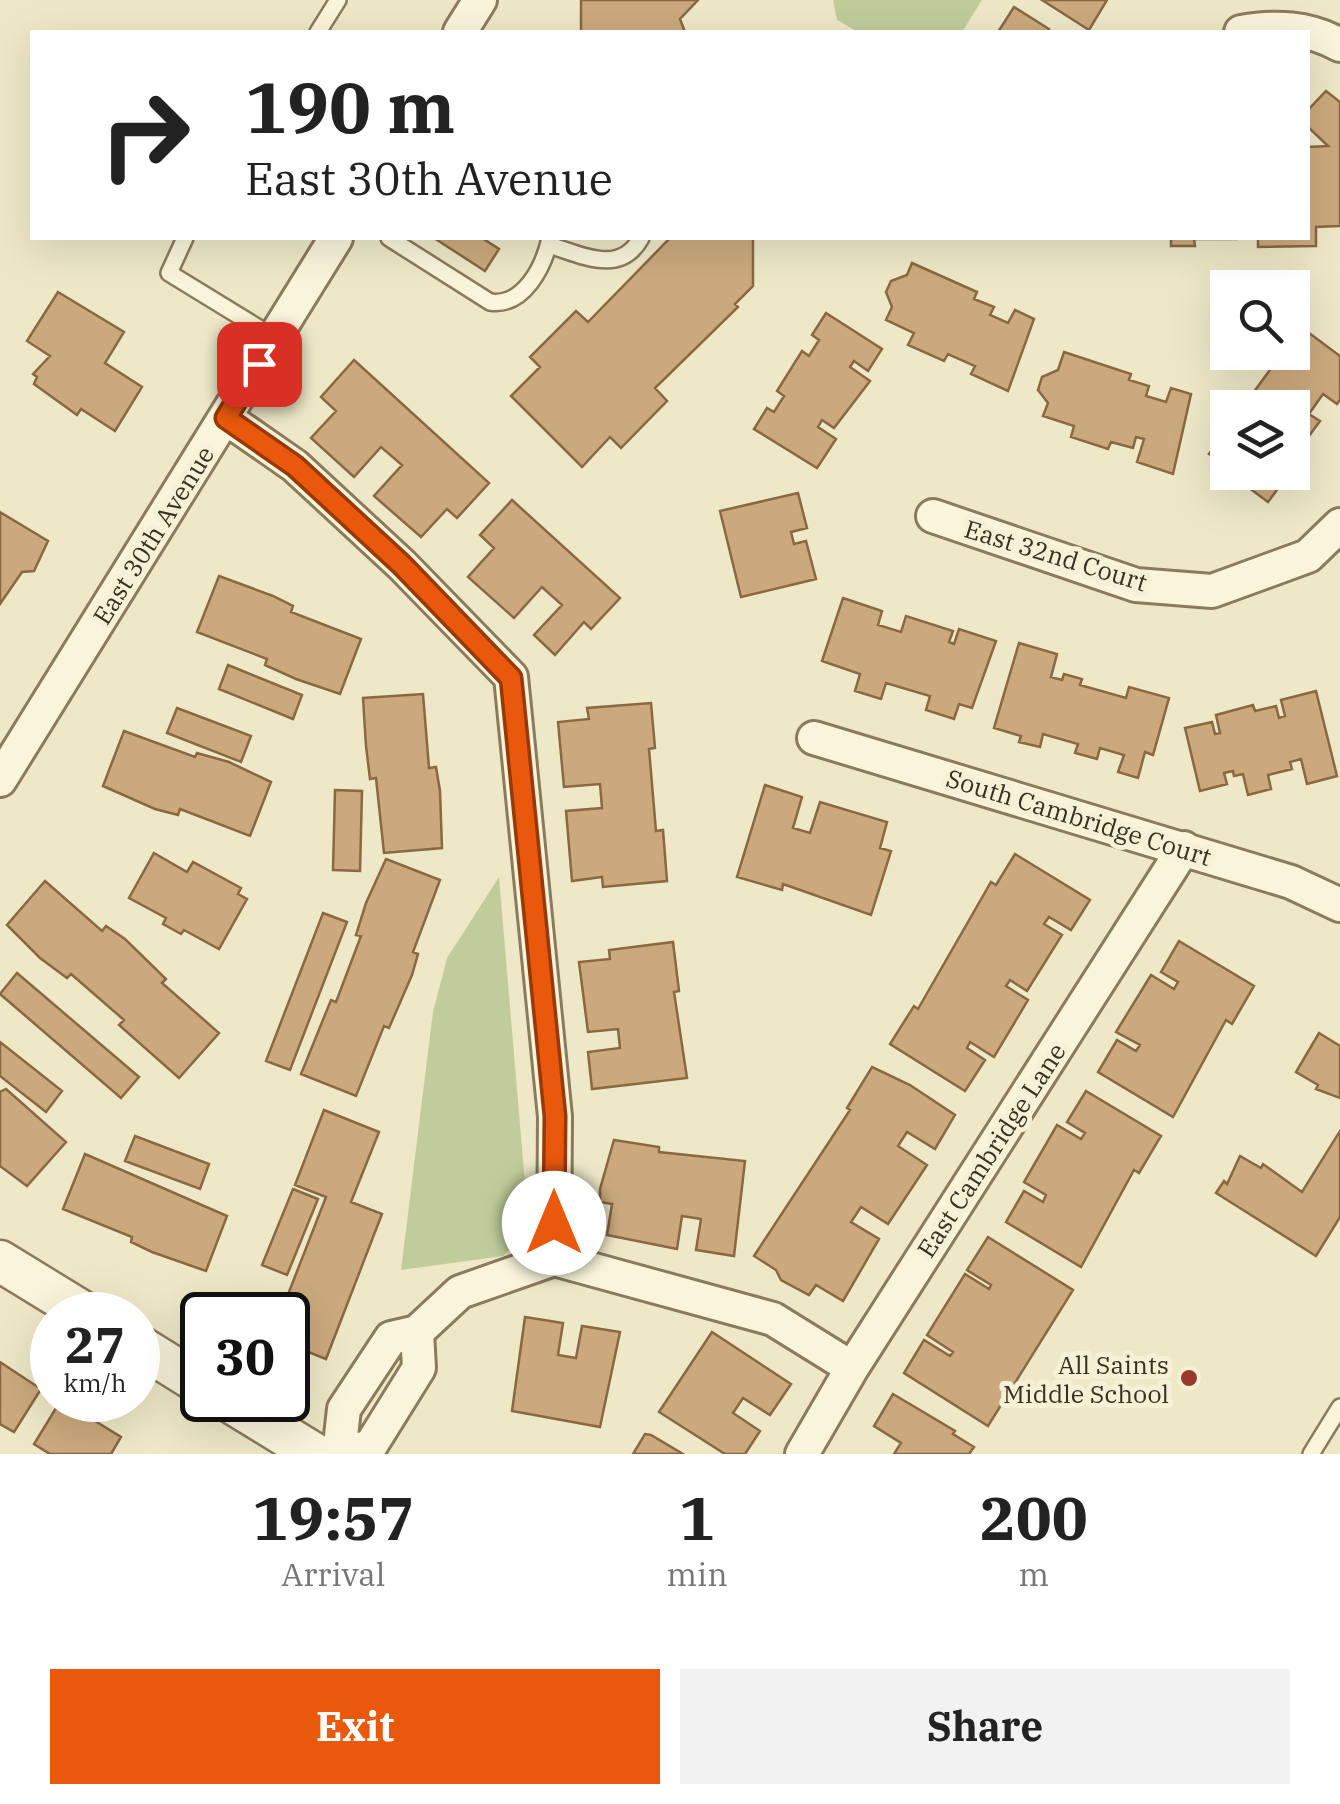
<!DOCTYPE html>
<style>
body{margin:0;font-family:"IBM Plex Serif",serif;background:#f2f2f2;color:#222;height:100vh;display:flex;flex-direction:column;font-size:38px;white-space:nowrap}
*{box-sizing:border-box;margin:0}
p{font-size:32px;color:#767676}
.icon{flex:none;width:55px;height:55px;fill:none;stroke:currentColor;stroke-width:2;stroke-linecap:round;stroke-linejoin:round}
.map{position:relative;height:1454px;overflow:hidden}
.side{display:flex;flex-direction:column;background:#fff;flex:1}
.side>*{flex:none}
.top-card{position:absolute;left:30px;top:30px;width:1280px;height:210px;border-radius:0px;box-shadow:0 10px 40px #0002;background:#fff;color:#222;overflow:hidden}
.fabs{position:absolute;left:1210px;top:270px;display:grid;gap:20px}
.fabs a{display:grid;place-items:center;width:100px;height:100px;border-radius:0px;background:#fff;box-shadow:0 10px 40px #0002;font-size:50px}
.speed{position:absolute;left:30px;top:1292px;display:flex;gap:20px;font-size:50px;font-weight:700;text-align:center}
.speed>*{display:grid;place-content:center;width:130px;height:130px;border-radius:50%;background:#fff;box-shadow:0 10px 40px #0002;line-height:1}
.speed small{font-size:25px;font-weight:400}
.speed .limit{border:5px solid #111;border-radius:15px;background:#fff;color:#111}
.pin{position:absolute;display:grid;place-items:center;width:85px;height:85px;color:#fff;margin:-42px;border-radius:20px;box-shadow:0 5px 15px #0006}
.me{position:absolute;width:110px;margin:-55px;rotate:0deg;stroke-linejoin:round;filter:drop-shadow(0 0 8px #0008)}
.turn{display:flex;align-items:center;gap:35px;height:210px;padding:0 50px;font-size:45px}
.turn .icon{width:130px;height:130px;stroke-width:2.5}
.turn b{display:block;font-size:70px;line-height:85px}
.eta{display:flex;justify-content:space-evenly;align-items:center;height:170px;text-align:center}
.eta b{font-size:60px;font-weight:700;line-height:70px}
.primary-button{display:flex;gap:20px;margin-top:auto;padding:20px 50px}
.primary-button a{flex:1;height:115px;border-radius:0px;background:#ea580c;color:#fff;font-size:40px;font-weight:700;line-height:115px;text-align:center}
.primary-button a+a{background:#f2f2f2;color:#222}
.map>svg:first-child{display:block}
.green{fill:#c0cd9a}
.building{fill:#cca97d;stroke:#896842;stroke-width:2.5}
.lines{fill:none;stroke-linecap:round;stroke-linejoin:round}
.service-casing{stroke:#8a7b5c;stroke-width:20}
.minor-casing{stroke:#8a7b5c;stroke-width:38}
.tertiary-casing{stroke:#8a7b5c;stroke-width:45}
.service{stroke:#f9f4da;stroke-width:15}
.minor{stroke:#f9f4da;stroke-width:32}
.tertiary{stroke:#f9f4da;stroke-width:40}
.route-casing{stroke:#983908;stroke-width:25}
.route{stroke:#ea580c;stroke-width:18}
.poi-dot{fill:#993a2c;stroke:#f6f1d6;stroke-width:4}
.labels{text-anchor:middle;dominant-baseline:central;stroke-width:10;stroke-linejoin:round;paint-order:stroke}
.street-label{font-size:25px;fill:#3a3020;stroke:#f6f1d6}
.poi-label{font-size:25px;fill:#3a3020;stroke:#f6f1d6;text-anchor:end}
</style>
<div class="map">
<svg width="1340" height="1454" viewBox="0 0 1340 1454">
<rect width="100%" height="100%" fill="#eee8c7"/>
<path class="green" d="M833 0H982L962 32H858L837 20Z
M499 877 529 1231 503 1256 401 1270 433 1012 447 958Z"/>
<path class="building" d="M581 0H698L680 19 685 32H581Z
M1042 0H1107L1089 30Z
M1014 7 1049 29 1047 32H998Z
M1326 91 1340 102V226L1316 227V246L1258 247V238H1308V147L1328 146 1308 127V110Z
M434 238H482L499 249 485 271Z
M670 238H753V286L735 304 738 307 655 388 667 401 621 448 610 437 582 467 511 396 540 367 530 357 576 311 588 322Z
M1171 238H1236V239H1194L1195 246H1171Z
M912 263 977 292 974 299 994 307 990 315 1008 323 1015 310 1034 319 1008 391 971 374 975 366 948 354 944 361 908 345 914 333 886 320 892 307 886 292 891 281 907 275Z
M58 292 124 332 105 363 142 387 115 431 81 409 77 415 34 384 37 377 33 374 50 356 27 341Z
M826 313 882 349 868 371 854 361 850 367 870 381 834 428 822 420 818 427 836 439 817 468 754 429 767 408 774 412 784 396 777 391 802 351 809 356 819 340 812 335Z
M1301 327 1340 356V400L1337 404 1323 394 1309 414 1320 421 1292 459V408H1242L1283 352H1292V339Z
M1064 352 1131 374 1129 380 1149 386 1146 396 1166 402 1171 388 1191 394 1173 474 1137 462 1144 439 1136 437 1133 448 1111 442 1108 449 1071 437 1074 426 1043 416 1048 403 1038 390 1042 377 1058 370Z
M354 360 489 483 457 518 447 509 421 537 374 496 402 465 381 447 354 477 311 438 336 411 321 397Z
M1228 428V467L1209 454Z
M1290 472 1268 502 1233 476 1234 472Z
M798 493 807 528 791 532 794 544 806 541 816 579 741 597 720 511Z
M512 500 620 598 591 629 584 622 555 655 534 635 562 605 542 587 514 618 468 577 494 548 480 535Z
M0 512 48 541 34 571 22 572 0 604Z
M219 576 273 596 293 606 291 612 361 639 340 694 296 679 265 665 267 659 197 632Z
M843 598 882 611 878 625 901 632 906 616 953 631 949 642 954 644 959 629 996 641 972 708 959 704 954 719 926 710 930 696 886 683 881 699 855 691 860 674 822 661Z
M1019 643 1057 654 1051 677 1062 680 1064 674 1082 679 1080 685 1126 698 1129 687 1169 698 1153 755 1145 752 1138 778 1118 772 1124 755 1100 748 1097 759 1075 753 1078 744 1043 734 1040 747 1019 742 1021 736 994 728Z
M228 665 302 695 293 719 219 689Z
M1316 691 1337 776 1307 784 1301 759 1290 762 1292 769 1268 775 1271 789 1248 795 1243 774 1234 776 1233 771 1224 773 1227 784 1200 791 1185 728 1212 722 1215 734 1220 733 1216 715 1253 705 1255 711 1276 706 1279 718 1285 716 1281 700Z
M423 694 429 768 436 767 440 791 442 848 384 853 376 778 370 779 366 746 363 698Z
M651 703 655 748 649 749 656 831 663 830 667 881 603 887 602 877 572 881 566 811 602 808 600 784 564 787 558 722 589 719 587 708Z
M177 708 251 736 241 762 167 733Z
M124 731 195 757 197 753 229 762 271 782 250 836 180 809 178 815 155 809 103 786Z
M765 785 802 797 793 828 810 833 820 802 887 822 880 848 891 851 871 915 783 884 782 890 737 877Z
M335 790 362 791 360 871 333 870Z
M154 853 187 872 193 862 241 888 238 894 247 899 219 949 184 930 181 934 163 924 166 918 129 898Z
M1015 854 1090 900 1071 930 1049 917 1044 924 1062 935 1027 991 1010 980 1006 986 1028 1000 994 1057 970 1042 967 1048 985 1060 965 1091 890 1044 914 1006 918 1009 991 882 996 885Z
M386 859 440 880 413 952 418 954 412 975 389 1028 384 1026 356 1096 301 1074 331 1000 336 1002 361 936 356 935 366 903Z
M45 881 102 931 106 926 125 939 166 979 162 983 219 1033 179 1078 119 1025 124 1020 71 974 67 978 40 958 7 925Z
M323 913 347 922 290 1070 266 1061Z
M1179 941 1254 986 1232 1024 1226 1020 1173 1117 1098 1072 1117 1040 1136 1051 1140 1045 1116 1032 1151 975 1174 989 1178 982 1161 972Z
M673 942 679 991 674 992 687 1078 592 1089 588 1052 620 1048 618 1029 588 1032 579 962 610 959 609 950Z
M17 973 139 1077 121 1098 0 994Z
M1319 1033 1340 1046V1098L1316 1089 1318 1085 1296 1072Z
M0 1042 62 1091 46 1112 0 1076Z
M872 1067 910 1085 955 1115 935 1149 907 1132 898 1146 927 1165 888 1224 861 1207 851 1222 879 1239 843 1301 816 1285 809 1295 781 1280 776 1270 754 1256 850 1110 847 1108Z
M6 1089 66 1142 27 1186 0 1166V1092Z
M1086 1091 1161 1136 1139 1173 1134 1170 1081 1267 1006 1222 1024 1191 1043 1202 1046 1195 1024 1182 1057 1125 1081 1139 1085 1133 1067 1122Z
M324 1110 379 1132 351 1202 382 1214 326 1359 288 1344V1315H280L326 1197 295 1185Z
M1340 1131V1217L1316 1256 1216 1193 1224 1181 1227 1184 1240 1156 1261 1168 1263 1164 1302 1192Z
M135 1136 209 1164 200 1189 125 1161Z
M614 1140 659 1147V1152L745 1161 734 1256 696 1250 701 1219 682 1216 677 1249 607 1235 612 1204 600 1202V1189Z
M85 1154 227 1216 206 1271 152 1252 131 1242 132 1237 63 1209Z
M293 1189 318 1199 287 1275 262 1265Z
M988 1237 1073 1290 988 1426 904 1373 924 1340 950 1356 953 1352 927 1335 965 1274 989 1289 991 1285 967 1270Z
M525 1317 563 1323 558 1355 576 1358 582 1326 620 1332 600 1427 512 1411Z
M712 1332 791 1384 770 1415 743 1398 733 1413 760 1431 745 1454H725L659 1412Z
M0 1362 41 1389 14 1432 0 1424Z
M893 1394 955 1431 953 1434 974 1447 969 1454H894L901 1443 874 1426Z
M61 1400 121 1437 111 1454H50L34 1444Z
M645 1434 651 1435 683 1454H633Z"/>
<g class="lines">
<g class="service-casing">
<path id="service" d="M318 32 338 0
M185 238 169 273 275 338
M389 238 490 302C524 307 544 266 550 238
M549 245C582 255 620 276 641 238
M1311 1454 1340 1407"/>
</g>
<g class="minor-casing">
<path id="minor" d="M460 32 480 0
M1241 32C1276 26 1308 27 1340 45
M226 418 295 466 402 565 511 677 555 1117 554 1259
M933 516 1136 585 1212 591 1308 556 1340 525
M814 738 1291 882 1340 905
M0 780 336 238
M343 1447 368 1450 419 1368 417 1332
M339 1454 344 1409 391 1338 417 1332 460 1292 554 1259 773 1319 852 1368
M802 1454 852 1368 1184 848"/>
</g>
<g class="tertiary-casing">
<path id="tertiary" d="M0 1261 88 1315
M138 1345 202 1385
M227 1400 315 1454"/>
</g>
<use href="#service" class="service"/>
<use href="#minor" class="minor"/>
<use href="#tertiary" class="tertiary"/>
</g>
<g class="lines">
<g class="route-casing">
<path id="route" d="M259 364 226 418 295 466 402 565 511 678 555 1116 554 1223"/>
</g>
<use href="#route" class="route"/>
</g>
<circle class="poi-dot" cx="1189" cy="1378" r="10"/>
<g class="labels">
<g class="street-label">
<text transform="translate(153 535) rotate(-58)">East 30th Avenue</text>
<text transform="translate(1056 555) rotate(17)">East 32nd Court</text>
<text transform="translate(1079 817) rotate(17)">South Cambridge Court</text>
<text transform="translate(991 1150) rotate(-57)">East Cambridge Lane</text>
</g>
<g class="poi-label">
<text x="1169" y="1364">All Saints<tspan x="1169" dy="29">Middle School</tspan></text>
</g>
</g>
</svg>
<div class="fabs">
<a><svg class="icon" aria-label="search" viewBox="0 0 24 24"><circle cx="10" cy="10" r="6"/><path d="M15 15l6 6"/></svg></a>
<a><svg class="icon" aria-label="layers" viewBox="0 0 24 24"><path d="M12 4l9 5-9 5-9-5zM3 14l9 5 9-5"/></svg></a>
</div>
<div class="speed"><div>27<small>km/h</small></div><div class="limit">30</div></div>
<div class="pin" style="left:259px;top:364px;background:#d93025"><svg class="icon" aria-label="arrive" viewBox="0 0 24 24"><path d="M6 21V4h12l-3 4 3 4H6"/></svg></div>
<svg class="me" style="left:554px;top:1223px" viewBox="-20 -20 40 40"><circle r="19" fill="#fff"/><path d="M0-13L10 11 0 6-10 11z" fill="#ea580c"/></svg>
<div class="top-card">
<div class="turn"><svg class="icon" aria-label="right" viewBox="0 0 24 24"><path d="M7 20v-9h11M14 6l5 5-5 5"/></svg><div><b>190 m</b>East 30th Avenue</div></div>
</div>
</div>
<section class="side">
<div class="eta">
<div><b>19:57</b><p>Arrival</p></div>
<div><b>1</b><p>min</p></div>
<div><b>200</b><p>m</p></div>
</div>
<div class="primary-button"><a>Exit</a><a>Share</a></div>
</section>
